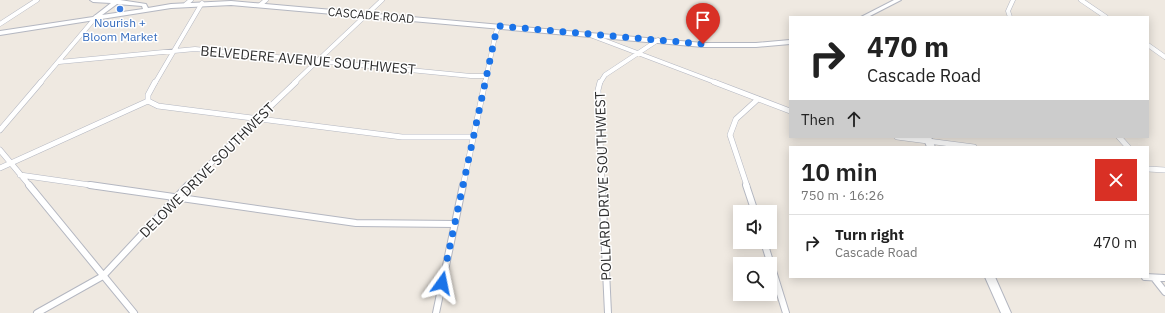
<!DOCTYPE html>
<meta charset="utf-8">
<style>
body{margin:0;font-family:"IBM Plex Sans",sans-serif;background:#f2f2f2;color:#222;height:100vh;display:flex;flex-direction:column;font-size:15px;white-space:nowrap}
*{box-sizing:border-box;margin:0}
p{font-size:13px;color:#767676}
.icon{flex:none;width:22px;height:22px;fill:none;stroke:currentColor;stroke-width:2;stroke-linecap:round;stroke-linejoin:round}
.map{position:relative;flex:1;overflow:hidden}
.sheet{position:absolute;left:789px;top:146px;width:360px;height:132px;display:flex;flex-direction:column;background:#fff;border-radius:0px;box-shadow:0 2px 10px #0003}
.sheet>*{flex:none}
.hud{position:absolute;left:789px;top:16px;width:360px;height:122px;border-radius:0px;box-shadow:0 2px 10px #0003;background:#fff;color:#222;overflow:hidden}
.controls{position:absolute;left:733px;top:205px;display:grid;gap:8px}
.controls a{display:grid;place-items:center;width:44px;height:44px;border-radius:0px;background:#fff;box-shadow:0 2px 10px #0003;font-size:20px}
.pin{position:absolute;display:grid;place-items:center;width:34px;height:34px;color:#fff;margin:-41px -17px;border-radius:50% 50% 50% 0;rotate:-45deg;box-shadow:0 0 4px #0007}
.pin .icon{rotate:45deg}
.me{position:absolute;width:44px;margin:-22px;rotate:12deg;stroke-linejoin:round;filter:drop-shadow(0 0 3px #0008)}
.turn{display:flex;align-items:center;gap:14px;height:84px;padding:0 12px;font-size:18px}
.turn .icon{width:52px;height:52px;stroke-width:2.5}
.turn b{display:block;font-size:28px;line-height:34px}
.then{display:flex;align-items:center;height:38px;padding:0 12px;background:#0003;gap:8px;font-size:15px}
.round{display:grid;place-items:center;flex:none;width:42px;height:42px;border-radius:0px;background:#f2f2f2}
.overview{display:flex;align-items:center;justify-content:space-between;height:68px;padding:0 12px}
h1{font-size:24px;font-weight:600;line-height:30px}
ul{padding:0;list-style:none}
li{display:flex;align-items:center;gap:12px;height:56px;padding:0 12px;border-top:1px solid #e0e0e0}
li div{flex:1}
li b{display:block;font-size:15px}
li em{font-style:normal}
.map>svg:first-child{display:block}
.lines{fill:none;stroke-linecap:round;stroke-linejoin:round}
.street-far2-casing{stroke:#b4b7c1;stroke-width:5}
.street-far1-casing{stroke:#b4b7c1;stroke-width:6}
.street-casing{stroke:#b4b7c1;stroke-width:8}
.secondary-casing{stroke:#b4b7c1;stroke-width:2}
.street-far2{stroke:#fff;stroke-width:4}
.street-far1{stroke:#fff;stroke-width:5}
.street{stroke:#fff;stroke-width:6}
.secondary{fill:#fff;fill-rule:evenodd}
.route{stroke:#1a73e8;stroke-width:7;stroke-dasharray:0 12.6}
.shop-dot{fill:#3f7fe0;stroke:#fff;stroke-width:1.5}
.labels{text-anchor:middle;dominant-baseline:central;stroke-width:3;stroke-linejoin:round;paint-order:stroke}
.far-street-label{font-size:12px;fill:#2e2e2e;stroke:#fff}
.far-shop-label{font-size:12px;fill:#366cbe;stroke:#fff}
.street-label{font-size:14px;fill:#2e2e2e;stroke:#fff}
</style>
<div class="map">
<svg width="1165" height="313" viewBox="0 0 1165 313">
<rect width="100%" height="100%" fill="#efe9e1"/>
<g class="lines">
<g class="street-far2-casing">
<path id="street-far2" d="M1081 0 1106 17
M186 4 191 0
M260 5 266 0
M1010 17 1008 11 1013 0
M0 24 37 0
M590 35 717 83
M1148 45 1165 57
M59 62 195 49 471 76H486
M40 83 96 17
M155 83 202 3
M294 83 382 0
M485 83 496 32 499 26
M600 83 605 75 658 40"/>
</g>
<g class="street-far1-casing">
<path id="street-far1" d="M600 82 598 90 602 186
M714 82 790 111
M148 101 158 106 402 137H473
M148 101V95L155 82
M0 130 41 82
M897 137 974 147
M1119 137 1128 147
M0 150 30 186
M0 168 148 101
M1148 169 1165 170
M20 175 97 186
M187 186 296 82
M463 186 485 82
M747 186 730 135 736 119 758 99"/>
</g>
<g class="street-casing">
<path id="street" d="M29 185 134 313
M90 185 356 223 455 224
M602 185 608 313
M746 185 755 212
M764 242 786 313
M1145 277 1165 278
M1154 278 1165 292
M37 313 103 276 188 185
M436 313 463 185"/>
</g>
<g class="secondary-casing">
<path id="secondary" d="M90 0H120L146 4 148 8 171 4 231 1 703 43H756L790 40V44L756 47H703L231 5 171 8 0 35V31L93 17 111 3 93 2ZM117 4 142 6 143 9 102 15Z
M894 0H901L868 17H861Z
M923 137H931L935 147H927Z
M985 277H995L1011 313H1001Z"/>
</g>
<use href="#street-far2" class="street-far2"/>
<use href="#street-far1" class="street-far1"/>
<use href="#street" class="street"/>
<use href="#secondary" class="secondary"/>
</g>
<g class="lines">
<path class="route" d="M442 283 496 32 499 26 703 44"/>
</g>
<circle class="shop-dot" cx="120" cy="9" r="4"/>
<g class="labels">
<g class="far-street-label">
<text transform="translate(371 15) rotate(5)">CASCADE ROAD</text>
</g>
<g class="far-shop-label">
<text x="120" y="22">Nourish +<tspan x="120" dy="14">Bloom Market</tspan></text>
</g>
<g class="street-label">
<text transform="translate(308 60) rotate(5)">BELVEDERE AVENUE SOUTHWEST</text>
<text transform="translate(207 170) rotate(-45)">DELOWE DRIVE SOUTHWEST</text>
<text transform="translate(603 186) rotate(-92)">POLLARD DRIVE SOUTHWEST</text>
</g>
</g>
</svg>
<div class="controls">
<a><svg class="icon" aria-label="sound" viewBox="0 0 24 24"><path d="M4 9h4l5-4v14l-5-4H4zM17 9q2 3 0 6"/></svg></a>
<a><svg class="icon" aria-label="search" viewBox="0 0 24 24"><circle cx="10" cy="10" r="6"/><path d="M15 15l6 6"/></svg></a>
</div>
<div class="pin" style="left:703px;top:44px;background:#d93025"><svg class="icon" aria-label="arrive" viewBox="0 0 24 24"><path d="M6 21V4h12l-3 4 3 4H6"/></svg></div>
<svg class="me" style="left:442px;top:283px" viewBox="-20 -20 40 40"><path d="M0-17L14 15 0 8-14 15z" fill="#1a73e8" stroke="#fff" stroke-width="4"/></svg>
<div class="hud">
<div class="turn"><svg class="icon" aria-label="right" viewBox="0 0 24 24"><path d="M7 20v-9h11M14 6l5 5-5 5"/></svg><div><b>470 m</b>Cascade Road</div></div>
<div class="then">Then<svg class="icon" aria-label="ahead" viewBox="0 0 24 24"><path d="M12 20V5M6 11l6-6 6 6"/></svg></div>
</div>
<section class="sheet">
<div class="overview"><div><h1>10 min</h1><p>750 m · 16:26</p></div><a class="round" style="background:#d93025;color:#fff"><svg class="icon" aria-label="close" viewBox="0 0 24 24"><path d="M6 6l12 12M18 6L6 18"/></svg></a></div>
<ul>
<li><svg class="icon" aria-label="right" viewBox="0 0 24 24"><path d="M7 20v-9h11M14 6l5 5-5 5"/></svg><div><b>Turn right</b><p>Cascade Road</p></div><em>470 m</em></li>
</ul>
</section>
</div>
